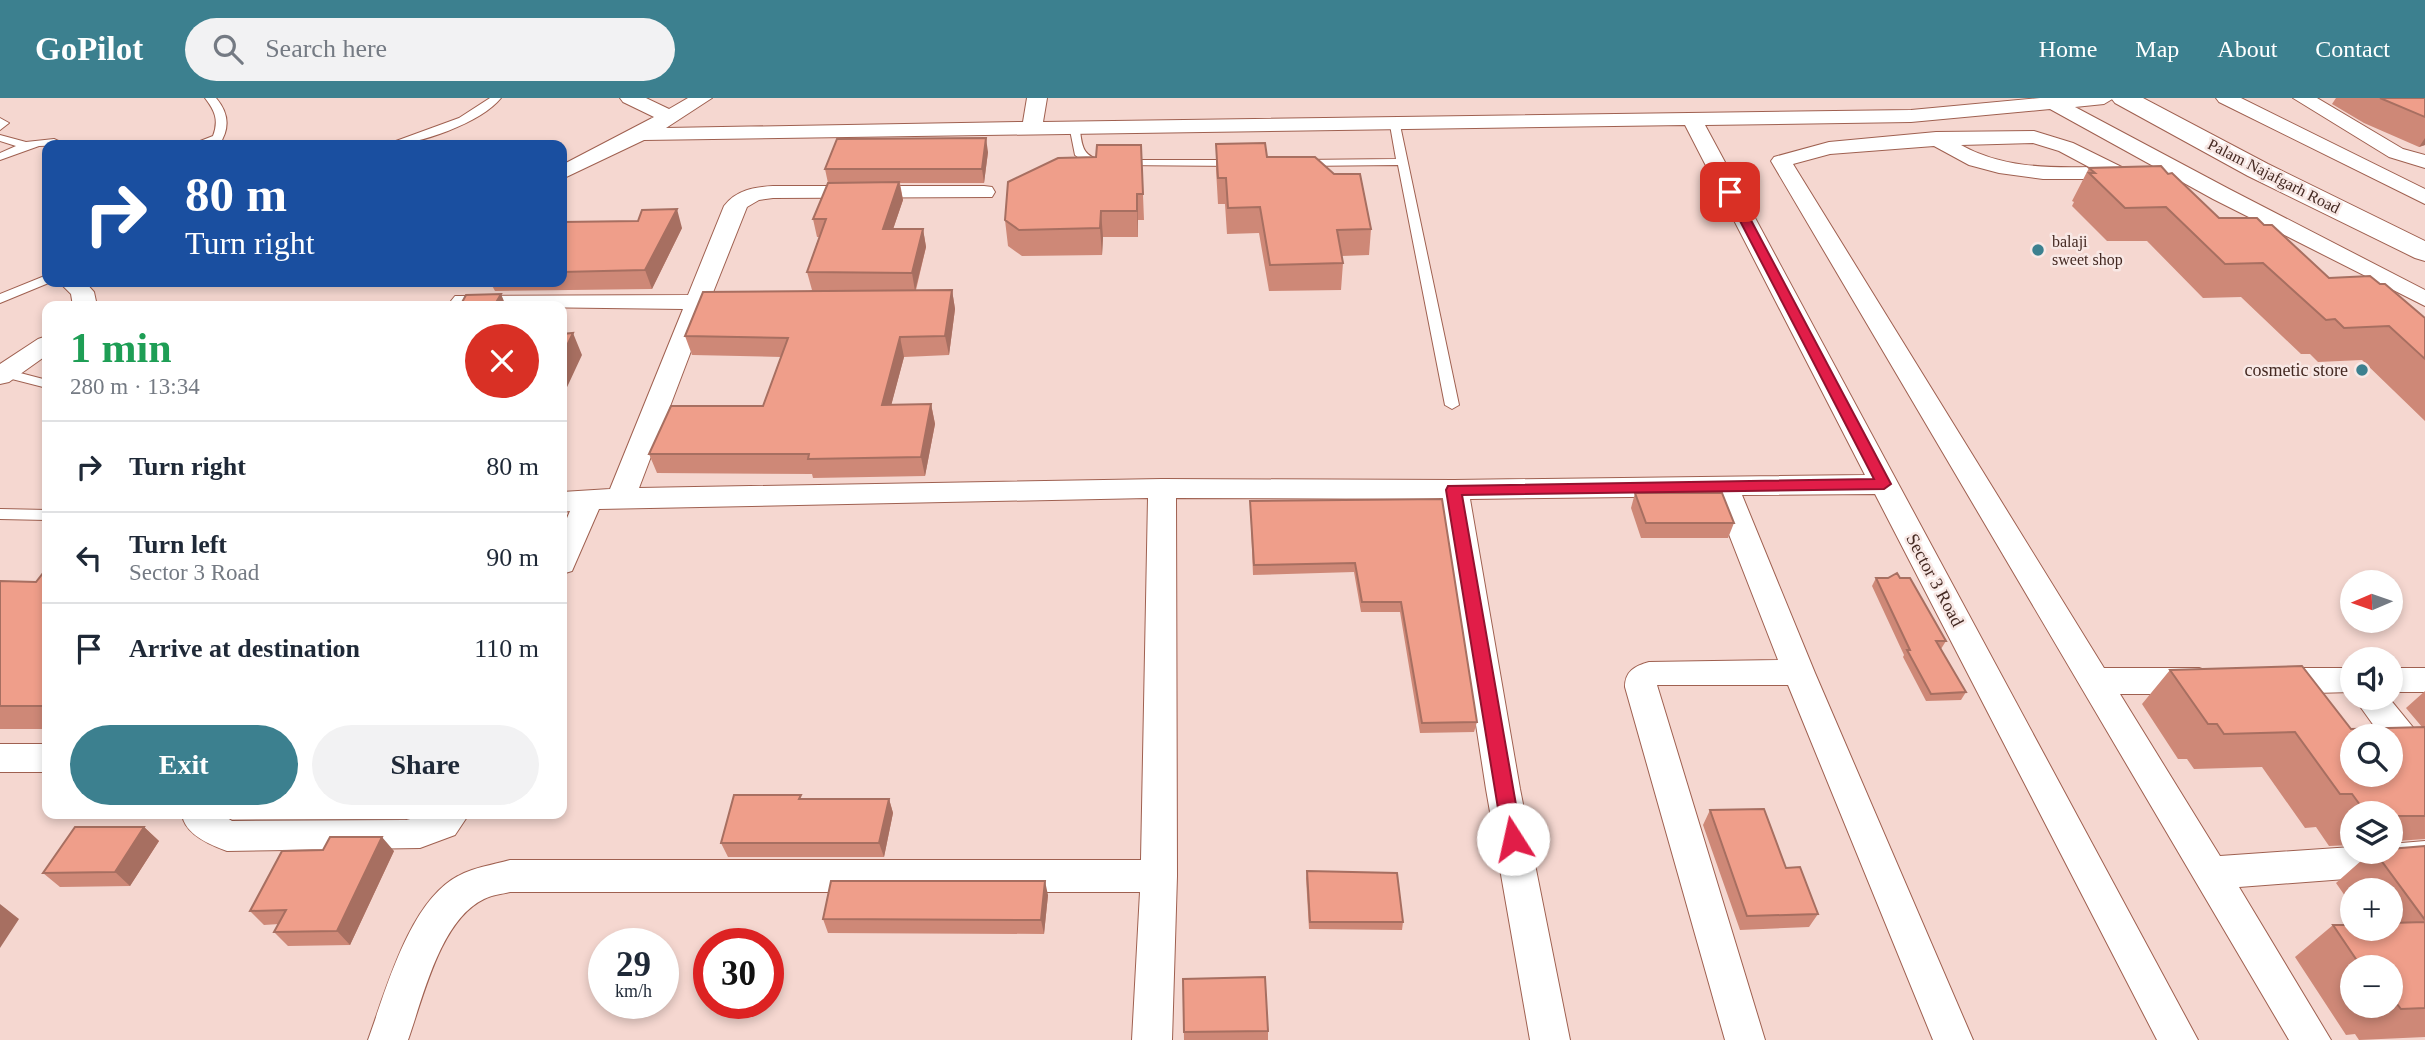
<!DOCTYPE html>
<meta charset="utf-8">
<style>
body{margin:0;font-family:"Times New Roman",serif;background:#f2f2f3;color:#1f2937;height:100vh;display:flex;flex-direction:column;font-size:26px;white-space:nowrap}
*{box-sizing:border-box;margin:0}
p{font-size:23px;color:#747a83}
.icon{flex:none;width:38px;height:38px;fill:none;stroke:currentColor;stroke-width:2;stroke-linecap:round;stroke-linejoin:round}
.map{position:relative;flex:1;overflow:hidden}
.side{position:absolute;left:42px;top:203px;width:525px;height:518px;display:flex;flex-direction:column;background:#fff;border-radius:14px;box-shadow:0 4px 10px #0003}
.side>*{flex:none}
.guide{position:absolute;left:42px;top:42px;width:525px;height:147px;border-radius:14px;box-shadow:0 4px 10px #0003;background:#1a4fa0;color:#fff;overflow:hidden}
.needle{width:46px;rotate:268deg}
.buttons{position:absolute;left:2340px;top:472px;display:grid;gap:14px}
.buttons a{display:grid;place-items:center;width:63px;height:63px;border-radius:50%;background:#fff;box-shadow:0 4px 10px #0003;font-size:35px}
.speed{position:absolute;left:588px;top:830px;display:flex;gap:14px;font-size:35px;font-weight:700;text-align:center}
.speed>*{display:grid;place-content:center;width:91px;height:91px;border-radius:50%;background:#fff;box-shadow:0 4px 10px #0003;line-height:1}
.speed small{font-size:18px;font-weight:400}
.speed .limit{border:10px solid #d22;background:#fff;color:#111}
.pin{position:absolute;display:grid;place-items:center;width:60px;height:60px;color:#fff;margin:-30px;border-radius:14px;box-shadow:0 4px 10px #0006}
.me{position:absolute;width:77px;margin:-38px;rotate:350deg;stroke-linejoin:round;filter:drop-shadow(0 0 5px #0008)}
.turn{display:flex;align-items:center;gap:24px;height:147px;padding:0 28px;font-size:32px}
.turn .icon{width:91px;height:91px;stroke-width:2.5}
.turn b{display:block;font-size:49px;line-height:60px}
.round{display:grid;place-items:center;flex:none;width:74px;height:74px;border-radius:37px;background:#f2f2f3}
.summary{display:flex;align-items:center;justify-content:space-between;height:119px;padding:0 28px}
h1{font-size:42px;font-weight:700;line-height:52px;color:#1e9e55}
.action{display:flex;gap:14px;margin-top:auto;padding:14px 28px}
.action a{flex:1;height:80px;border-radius:42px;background:#3c808f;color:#fff;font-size:28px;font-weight:700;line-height:80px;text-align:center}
.action a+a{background:#f2f2f3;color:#1f2937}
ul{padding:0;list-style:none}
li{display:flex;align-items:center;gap:21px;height:91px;padding:0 28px;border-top:2px solid #e0e1e3}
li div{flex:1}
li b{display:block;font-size:26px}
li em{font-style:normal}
header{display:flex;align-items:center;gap:42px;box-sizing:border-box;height:98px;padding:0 35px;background:#3c808f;color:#fff}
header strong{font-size:33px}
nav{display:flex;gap:38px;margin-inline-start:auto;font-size:24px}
.search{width:490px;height:63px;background:#f2f2f3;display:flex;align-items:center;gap:18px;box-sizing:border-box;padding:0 24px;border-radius:38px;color:#747a83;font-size:26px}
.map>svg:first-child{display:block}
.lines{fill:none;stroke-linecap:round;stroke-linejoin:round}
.lane-casing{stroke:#9f6050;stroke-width:2}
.street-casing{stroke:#9f6050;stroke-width:2}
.secondary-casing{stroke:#9f6050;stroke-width:2}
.lane{fill:#fff;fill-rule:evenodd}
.street{fill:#fff;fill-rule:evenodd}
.secondary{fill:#fff;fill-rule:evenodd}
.wall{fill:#ce8877;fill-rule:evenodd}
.shaded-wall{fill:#a76f61}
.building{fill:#ef9e8a;stroke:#a76f61;stroke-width:2;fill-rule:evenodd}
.route{fill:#e11d48;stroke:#92132f;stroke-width:2}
.poi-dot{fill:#3c808f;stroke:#f8e8e5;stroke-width:2.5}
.labels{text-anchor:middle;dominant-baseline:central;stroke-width:5;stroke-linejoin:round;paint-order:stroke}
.far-street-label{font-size:16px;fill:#442922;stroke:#f8e8e5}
.far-poi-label{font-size:16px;fill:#442922;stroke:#f8e8e5;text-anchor:start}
.poi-label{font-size:18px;fill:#442922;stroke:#f8e8e5;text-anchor:end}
.street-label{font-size:18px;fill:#442922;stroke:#f8e8e5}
</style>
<header>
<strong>GoPilot</strong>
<div class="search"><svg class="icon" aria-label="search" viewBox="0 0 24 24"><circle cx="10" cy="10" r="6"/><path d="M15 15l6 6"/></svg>Search here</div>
<nav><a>Home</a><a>Map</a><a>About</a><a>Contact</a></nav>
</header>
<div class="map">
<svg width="2425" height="942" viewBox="0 0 2425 942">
<rect width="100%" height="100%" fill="#f5d7d0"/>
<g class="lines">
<g class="lane-casing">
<path id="lane" d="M205 0H216C229 15 230 31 219 47H190L213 38C219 22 215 13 205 0Z
M490 0H501C481 25 416 48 385 47L459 20Z
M0 20 9 25 0 32Z
M1395 24 1400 27 1459 307 1452 311 1445 307 1398 67 1300 68 1294 65 1300 62 1396 61 1390 27Z
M1075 29 1080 32C1082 51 1084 58 1103 63V67L1087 66 1075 57 1070 32Z
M0 37 26 44 54 41 67 47 39 48 0 62V55L16 48 0 43Z
M1122 62H1236L1242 65 1236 68 1118 67 1116 65Z
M47 177V184H51L0 205V196Z
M5 271 47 282V290L0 278V272Z
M0 411 47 412V422L0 421Z"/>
</g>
<g class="street-casing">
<path id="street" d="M620 0H646L669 11 688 0H712L666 30 1023 24 1027 0H1047L1043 24 1911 12 2040 0H2114L2104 6 2075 9 2229 91 2425 192V208L2213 101 2050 11 1911 24 1705 27 2198 942H2157L1875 396 1742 397 1815 575 1973 942H1933L1788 587H1657L1765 942H1725L1625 589C1625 573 1635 568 1649 564L1778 562 1714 398 1470 401 1520 691 1570 942H1530L1486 691 1441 401 1176 400 1177 778 1172 942H1132L1140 794H510C502 796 492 797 484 801 440 822 423 900 408 942H368C386 893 409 804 458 778 474 769 493 767 510 762H1141L1148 400 599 411 572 473 562 476V432L570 413 562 414V394L610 391 683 211 455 208 451 203 455 198 688 197 724 108C736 92 754 89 773 88H984L992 89 995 94 992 99 773 100 759 102 747 109 712 197 724 199 728 204 724 209 707 211 639 390 1162 381 1454 382 1865 377 1685 27 644 42 562 81V67L654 19 623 4Z
M2216 0H2241L2425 91V106L2219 4Z
M2293 0H2317L2403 51 2425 57V70L2389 59Z
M2034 33 2073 45 2150 83 2153 88 2150 93H2134L2113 81H2043L1999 75 1969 67 1934 48 1830 56 1793 66 2104 570H2199L2210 574 2215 583 2210 592 2199 596H2120L2220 758 2352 749V754H2390V746L2425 743V775L2239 789 2331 942H2289L1771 63 1774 59 1829 44 1936 34ZM2033 45 2059 53 2089 69C2045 70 2000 69 1961 47Z
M59 184H85L94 194 97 208H73L71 196Z
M47 238V257L9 284 0 286V266L38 241Z
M2273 570H2352V594L2273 596 2262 592 2257 583 2262 574Z
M2390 570H2425V594H2390Z
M2354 600H2389L2425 644V682C2408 676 2390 657 2390 639H2382Z
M0 646H47V674H0Z
M182 716H221L232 723 406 722 431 716H469L455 737 420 750 227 753C210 747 184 736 182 716Z"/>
</g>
<g class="secondary-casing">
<path id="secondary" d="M2111 0H2143L2268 66 2425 143V163L2415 160 2248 78 2115 5Z"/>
</g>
<use href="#lane" class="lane"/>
<use href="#street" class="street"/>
<use href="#secondary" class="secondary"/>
</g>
<path class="wall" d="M2336 0H2425V47L2419 49 2364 25 2332 6Z
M1216 46 1267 59 1371 131 1369 157 1342 158 1343 165 1341 192 1269 193 1259 135 1227 136 1225 106H1218L1216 71Z
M1141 47 1144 122H1138V139H1103L1102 157 1022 158 1008 148 1005 122 1096 59Z
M988 54 984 85H900L903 102 893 131H923L926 149 916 192H952L955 211 949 257 904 259 891 307 931 306 935 326 925 378 813 380 812 376 657 375 649 356 763 308 781 259 692 257 685 238 812 192 807 174 819 139H817L813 121 828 85 825 71Z
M2089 70 2168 76 2219 120 2264 127 2329 180 2380 186 2425 220V323L2362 262 2318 264 2310 256H2301L2241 199 2203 200 2147 143H2107L2072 108 2074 104 2072 103Z
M562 124 682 130 652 191 495 193 490 184H562Z
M1635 395 1734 425 1728 440H1641L1631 410Z
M1442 401 1477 624 1474 634 1420 635 1400 514H1361L1354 474 1253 477 1250 403Z
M47 470V631H0V483L36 484Z
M1876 480H1900L1946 543 1941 551 1966 594 1961 602 1926 603 1903 559 1904 557 1872 488Z
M2170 572 2351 631 2422 629 2406 610 2425 593V741L2397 743 2390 749V716H2352V747L2329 748 2316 729 2305 730 2262 669 2194 671 2187 661H2178L2142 606Z
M802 701H889L893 715 884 759H728L721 745Z
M1710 712 1786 770 1818 816 1809 829 1740 832 1703 727Z
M225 716H277L276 717 230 718Z
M355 716H410L406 719 358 720Z
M144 729 159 743 130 788 60 789 43 775Z
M2425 748V939L2359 942 2355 936 2346 937 2295 859 2333 827 2390 831V793H2352V808L2336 785 2371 754H2390ZM2352 870H2390V908H2352Z
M323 752 394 753 350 847 288 848 274 834 279 826 264 827 250 813Z
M1307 773 1403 824 1402 832 1309 831 1306 780Z
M1048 797 1044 836 828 835 823 821Z
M1183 881 1268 933V942H1184Z"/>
<path class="shaded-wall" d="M986 40 988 54 984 85 982 71Z
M2425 40V47L2419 49Z
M899 84 903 102 887 149 883 131Z
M1137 96 1138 122V139L1137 113Z
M677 111 682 130 652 191 645 172Z
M1101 113 1103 139 1102 157 1100 130Z
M923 131 926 149 915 193 912 175Z
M952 192 955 211 949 257 945 238Z
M501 196 506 208H494Z
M573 235 582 257 562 300V258Z
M900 239 904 259 886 327 882 307Z
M931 306 935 326 925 378 921 359Z
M889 701 893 715 884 759 879 745Z
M144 729 159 743 130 788 115 774Z
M382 739 394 753 350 847 337 833Z
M1045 783 1048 797 1044 836 1041 822Z
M0 806 19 821 0 850Z"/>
<path class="building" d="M2380 0H2425V19Z
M986 40 982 71H825L837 41Z
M1265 45 1267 59H1315L1334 76H1360L1371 131 1337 132 1343 165 1270 167 1260 109 1228 110 1226 80H1218L1216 46Z
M1097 47H1141L1143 96H1137V113H1101L1100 130 1019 132 1005 122 1008 84 1058 60 1096 59Z
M2161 68 2168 76 2172 75 2219 120H2257L2264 127H2272L2329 180 2370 178 2380 186H2385L2425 220V261L2389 228 2344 230 2335 221 2326 222 2263 165 2225 166 2166 109 2125 110 2089 75H2095L2089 70Z
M899 84 883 131H923L912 175 807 174 826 121H813L828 85Z
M677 111 645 172 562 174V124L638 123 642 112Z
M952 192 945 238 900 239 882 307 931 306 921 359 808 361 809 356H649L671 308H763L788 240 685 238 703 194Z
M501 196 494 208H460L466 197Z
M573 235 562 258V236Z
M1635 395H1722L1734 425H1646Z
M1442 401 1477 624 1422 625 1401 504H1362L1355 465 1254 467 1250 403Z
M47 470V608H0V483L36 484Z
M1897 475 1900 480H1910L1946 543H1936L1966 594 1931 596 1907 552H1910L1876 480H1888Z
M2302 568 2351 631 2425 629V718H2392L2389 713 2366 715 2352 696H2340L2295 634 2224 636 2217 626H2208L2170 572ZM2352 639H2390V677H2352Z
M734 697H801L799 701H889L879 745H721Z
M1764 711 1786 770 1800 769 1818 816 1747 818 1710 712Z
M75 729H144L115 774 43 775Z
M330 739H382L337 833 274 834 286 812 250 813 282 753 323 752Z
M2425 748V822L2375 754H2390V751Z
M1307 773 1397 775 1403 824H1310Z
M831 783H1045L1041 822 823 821Z
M2425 824V910L2401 911 2397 906H2390V870H2362L2333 827H2352V831H2390V825Z
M1265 879 1268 933 1184 934 1183 881Z"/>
<path class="route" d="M1726 92 1736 94 1891 386 1884 391 1462 397 1522 741 1519 747 1513 749 1506 747 1503 741 1446 392 1448 388 1874 381 1725 94Z"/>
<g class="poi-dot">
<circle cx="2038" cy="152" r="7"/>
<circle cx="2362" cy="272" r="7"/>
</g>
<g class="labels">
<g class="far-street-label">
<text transform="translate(2274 78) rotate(27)">Palam Najafgarh Road</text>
</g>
<g class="far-poi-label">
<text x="2052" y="143">balaji<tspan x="2052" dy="18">sweet shop</tspan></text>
</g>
<g class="poi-label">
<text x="2348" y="272">cosmetic store</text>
</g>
<g class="street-label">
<text transform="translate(1935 482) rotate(62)">Sector 3 Road</text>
</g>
</g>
</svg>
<div class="buttons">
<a><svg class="needle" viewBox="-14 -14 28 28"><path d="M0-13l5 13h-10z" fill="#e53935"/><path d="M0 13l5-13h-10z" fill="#747a83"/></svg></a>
<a><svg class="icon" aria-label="sound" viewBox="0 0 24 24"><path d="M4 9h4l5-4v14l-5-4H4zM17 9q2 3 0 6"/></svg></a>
<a><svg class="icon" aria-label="search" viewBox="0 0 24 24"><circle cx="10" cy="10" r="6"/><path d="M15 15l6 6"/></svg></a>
<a><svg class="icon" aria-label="layers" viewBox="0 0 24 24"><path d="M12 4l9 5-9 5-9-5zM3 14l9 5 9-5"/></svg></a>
<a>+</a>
<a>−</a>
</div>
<div class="speed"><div>29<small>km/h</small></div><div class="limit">30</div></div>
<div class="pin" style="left:1730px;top:94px;background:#d93025"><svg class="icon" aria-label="arrive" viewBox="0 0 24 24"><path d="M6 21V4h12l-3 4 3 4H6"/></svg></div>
<svg class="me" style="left:1513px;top:741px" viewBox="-20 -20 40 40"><circle r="19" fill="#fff"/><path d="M0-13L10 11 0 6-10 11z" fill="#e11d48"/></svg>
<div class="guide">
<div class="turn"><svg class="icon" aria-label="right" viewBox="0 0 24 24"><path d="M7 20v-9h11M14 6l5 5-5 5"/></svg><div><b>80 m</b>Turn right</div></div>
</div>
<section class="side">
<div class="summary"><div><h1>1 min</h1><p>280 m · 13:34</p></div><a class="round" style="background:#d93025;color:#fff"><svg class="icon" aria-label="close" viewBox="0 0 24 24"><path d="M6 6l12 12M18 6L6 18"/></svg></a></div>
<ul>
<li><svg class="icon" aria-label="right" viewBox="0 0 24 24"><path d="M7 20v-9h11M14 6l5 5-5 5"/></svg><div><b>Turn right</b></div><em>80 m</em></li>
<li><svg class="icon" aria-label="left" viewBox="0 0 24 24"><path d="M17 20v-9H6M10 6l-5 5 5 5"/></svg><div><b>Turn left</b><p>Sector 3 Road</p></div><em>90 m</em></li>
<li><svg class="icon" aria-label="arrive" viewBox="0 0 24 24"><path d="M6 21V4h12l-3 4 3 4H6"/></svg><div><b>Arrive at destination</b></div><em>110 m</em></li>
</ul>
<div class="action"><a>Exit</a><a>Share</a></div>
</section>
</div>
